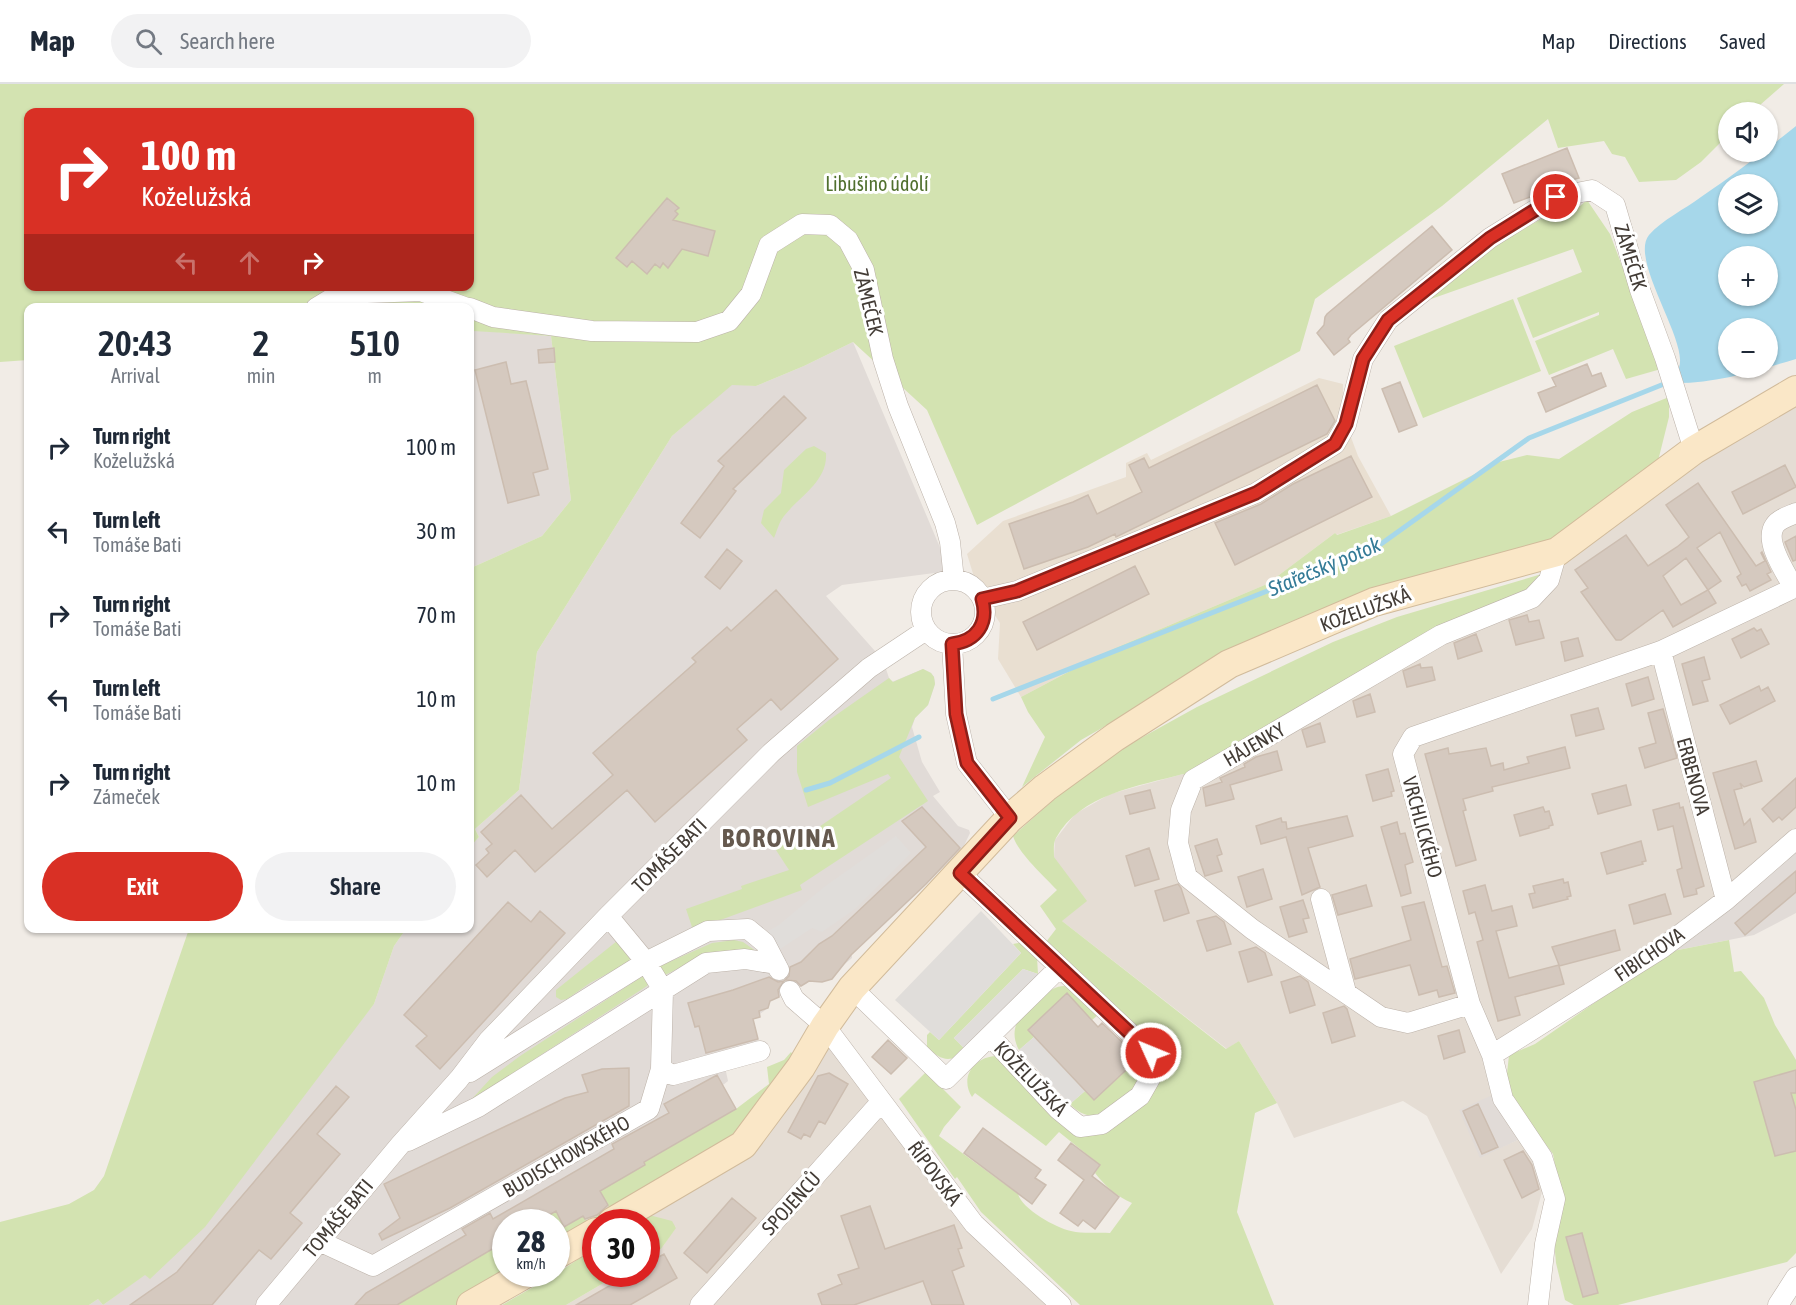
<!DOCTYPE html>
<meta charset="utf-8">
<style>
body{margin:0;font-family:"Asap Condensed",sans-serif;background:#f2f2f3;color:#1f2937;height:100vh;display:flex;flex-direction:column;font-size:22px;white-space:nowrap}
*{box-sizing:border-box;margin:0}
p{font-size:20px;color:#747a83}
.icon{flex:none;width:33px;height:33px;fill:none;stroke:currentColor;stroke-width:2;stroke-linecap:round;stroke-linejoin:round}
.map{position:relative;flex:1;overflow:hidden}
.drawer{position:absolute;left:24px;top:219px;width:450px;height:630px;display:flex;flex-direction:column;background:#fff;border-radius:12px;box-shadow:0 2px 4px #0004}
.drawer>*{flex:none}
.hud{position:absolute;left:24px;top:24px;width:450px;height:183px;border-radius:12px;box-shadow:0 2px 4px #0004;background:#d93025;color:#fff;overflow:hidden}
.controls{position:absolute;left:1718px;top:18px;display:grid;gap:12px}
.controls a{display:grid;place-items:center;width:60px;height:60px;border-radius:50%;background:#fff;box-shadow:0 2px 4px #0004;font-size:30px}
.speed{position:absolute;left:492px;top:1125px;display:flex;gap:12px;font-size:30px;font-weight:700;text-align:center}
.speed>*{display:grid;place-content:center;width:78px;height:78px;border-radius:50%;background:#fff;box-shadow:0 2px 4px #0004;line-height:1}
.speed small{font-size:15px;font-weight:400}
.speed .limit{border:9px solid #d22;background:#fff;color:#111}
.pin{position:absolute;display:grid;place-items:center;width:51px;height:51px;color:#fff;margin:-26px;border:3px solid #fff;border-radius:50%;box-shadow:0 2px 6px #0007}
.me{position:absolute;width:66px;margin:-33px;rotate:314deg;stroke-linejoin:round;filter:drop-shadow(0 0 4px #0008)}
.turn{display:flex;align-items:center;gap:21px;height:126px;padding:0 18px;font-size:27px}
.turn .icon{width:78px;height:78px;stroke-width:2.5}
.turn b{display:block;font-size:42px;line-height:51px}
.lanes{display:flex;align-items:center;height:57px;padding:0 18px;background:#0003;justify-content:center;gap:30px;direction:ltr}
.lanes .off{opacity:.35}
.eta{display:flex;justify-content:space-evenly;align-items:center;height:102px;text-align:center}
.eta b{font-size:36px;font-weight:600;line-height:42px}
.primary-button{display:flex;gap:12px;margin-top:auto;padding:12px 18px}
.primary-button a{flex:1;height:69px;border-radius:36px;background:#d93025;color:#fff;font-size:24px;font-weight:600;line-height:69px;text-align:center}
.primary-button a+a{background:#f2f2f3;color:#1f2937}
ul{padding:0;list-style:none}
li{display:flex;align-items:center;gap:18px;height:84px;padding:0 18px}
li div{flex:1}
li b{display:block;font-size:22px}
li em{font-style:normal}
header{display:flex;align-items:center;gap:36px;box-sizing:border-box;height:84px;padding:0 30px;background:#fff;border-bottom:2px solid #e0e1e3}
header strong{font-size:28px}
nav{display:flex;gap:33px;margin-inline-start:auto;font-size:21px}
.search{width:420px;height:54px;background:#f2f2f3;display:flex;align-items:center;gap:15px;box-sizing:border-box;padding:0 21px;border-radius:33px;color:#747a83;font-size:22px}
.map>svg:first-child{display:block}
.residential{fill:#e5ddd4}
.industrial{fill:#e1dbd7}
.education{fill:#e9dfd1}
.green{fill:#d3e3b1;fill-rule:evenodd}
.parking{fill:#e0ddda}
.water{fill:#a6d7ea;fill-rule:evenodd}
.lines{fill:none;stroke-linecap:round;stroke-linejoin:round}
.stream{stroke:#a6d7ea;stroke-width:5}
.building{fill:#d5c9bf;stroke:#ccbdb0;stroke-width:1.5;fill-rule:evenodd}
.street-casing{stroke:#bcb2a9;stroke-width:21}
.secondary-casing{stroke:#d1bb9b;stroke-width:30}
.street{stroke:#fff;stroke-width:20}
.secondary{stroke:#fae7c7;stroke-width:28}
.route-casing{stroke:#8d1f18;stroke-width:15}
.route{stroke:#d93025;stroke-width:10}
.labels{text-anchor:middle;dominant-baseline:central;stroke-width:6;stroke-linejoin:round;paint-order:stroke}
.park-label{font-size:20px;fill:#50702e;stroke:#fff}
.street-label{font-size:20px;fill:#433c36;stroke:#fff}
.water-label{font-size:21px;font-style:italic;fill:#347b97;stroke:#fff}
.district-label{font-size:26px;font-weight:bold;letter-spacing:1.5px;fill:#65594e;stroke:#fff}
</style>
<header>
<strong>Map</strong>
<div class="search"><svg class="icon" aria-label="search" viewBox="0 0 24 24"><circle cx="10" cy="10" r="6"/><path d="M15 15l6 6"/></svg>Search here</div>
<nav><a>Map</a><a>Directions</a><a>Saved</a></nav>
</header>
<div class="map">
<svg width="1796" height="1221" viewBox="0 0 1796 1221">
<rect width="100%" height="100%" fill="#f1ece6"/>
<path class="residential" d="M1796 306V755L1662 864 1480 969 1497 1009 1480 1073 1520 1055 1535 1077 1543 1104 1532 1145 1501 1190 1427 1032 1403 1017 1294 1054 1277 1019 1239 957 1227 965 1062 837 1054 773 1055 756 1075 730 1110 710 1183 690 1441 551 1532 514 1557 468Z
M825 942 881 1018 1054 1221H566L619 1190H646L647 1174 661 1165 676 1143 632 1127 743 1061Z"/>
<path class="industrial" d="M470 246 551 252 571 416 542 452 473 483 470 488Z
M853 258 947 480 942 488 842 501 826 512 883 576 889 594 892 598 923 585 931 589 934 593 935 600 928 621 915 634 912 643 922 678 940 708 933 712 958 742 969 746 970 749 962 766 852 870V874L835 888 832 895 822 898 812 895 806 900 770 917 768 924 753 935 759 959 722 969 728 997 723 1001 736 1025 644 1078 645 1081 601 1107 610 1124 586 1138 582 1132 564 1143 556 1128 537 1138H506L505 1157 397 1221H89L98 1215 103 1221 145 1190 150 1194 374 920 394 862 406 845 470 844V763L479 753 475 745 519 706 537 568 672 352 732 300 756 302 804 282Z
M1796 755V829L1754 851 1668 868Z
M1497 1009 1520 1055 1480 1074 1459 1026Z"/>
<path class="education" d="M1319 294 1343 300V332L1358 372 1391 432 1336 451 1335 449 1267 500 1106 568 1021 613 998 575 1000 539 978 506 967 470 1003 437 1126 393V379L1147 369 1151 376Z"/>
<path class="green" d="M0 0H1784L1752 28H1728V51L1701 78 1676 96 1639 98 1625 73 1612 70 1604 57 1558 64 1548 35 1442 122 1315 215 1300 267 977 441 927 326 853 258 804 282 756 302 732 301 672 352 537 568 519 706 475 745 479 753 470 763V488L473 483 542 452 571 416 551 252 473 247 470 246V224L424 223 416 220 342 221 336 224H28V276L0 278ZM28 28H470V202H28Z
M1587 116 1610 150 1661 285 1626 295 1613 265 1549 291 1535 257 1599 231V228L1533 254 1517 214 1582 188 1573 165 1431 215 1440 203 1480 170 1557 126 1580 122Z
M1513 215 1541 287 1423 334 1394 262Z
M1669 313V333L1653 397 1557 468 1520 469 1158 612 1081 656 1022 703 1045 653 1028 628 1021 613 1106 568 1267 500 1335 449 1337 451 1391 432 1499 378 1527 371 1559 375 1632 328Z
M814 362 826 369C828 397 800 412 784 432 779 438 777 447 774 454L761 439 764 426 781 409 784 386 806 365Z
M1552 487 1549 496 1441 551 1193 696 1183 690C1139 702 1080 710 1056 754 1053 759 1054 767 1054 773L1087 817 1062 837 1226 965 1239 957 1277 1019 1255 1029 1237 1128 1274 1221H1080L981 1128 957 1093 955 1095 899 1015 926 988 961 1023 944 1043 939 1052 1018 1110C1022 1125 1056 1144 1071 1147 1083 1150 1098 1148 1110 1149L1132 1119C1116 1112 1106 1103 1095 1089L1100 1081 1059 1048 1046 1062 975 1009 972 1013C959 992 975 973 996 972L1081 1046 1155 1004 1153 965 1090 897 1046 858 1056 845 1040 822 1057 806C1044 792 1018 769 1013 752L1094 680 1197 623 1333 558 1397 533Z
M923 585 931 589 934 593 935 600 928 621 915 634 899 673 928 717 800 801 802 806 693 846 686 825 742 805 741 802 789 786 774 763 800 746 804 753 891 694 888 690 808 723 797 688V662L829 636 889 594 893 598Z
M189 845H406L394 862 374 920 205 1143 150 1195 145 1191 103 1221 98 1215 89 1221H0V1138L69 1120 94 1106 104 1092Z
M734 856 743 858 763 872C717 861 705 871 665 891L658 883 712 859Z
M1729 856 1734 888 1741 887 1764 914 1775 941 1796 976V1169L1787 1178 1618 1221H1574L1565 1216 1556 1179 1553 1144 1558 1099 1553 1070 1512 1016 1506 999 1509 971 1535 960 1668 868Z
M617 857 628 870 630 875 627 879 590 899 567 915 561 916 556 913V906Z
M1018 859H1023L1037 873 1038 890 1023 885 954 954 967 967C950 979 941 977 927 963V951L930 948 939 956 1021 869 1013 860Z
M643 892 647 893 649 899 647 902 470 1017 492 993 520 972Z
M1064 902 1069 903 1098 931 1092 936 1067 910 1028 946 1034 953 1019 966C1014 957 1013 948 1017 938 1023 925 1049 902 1064 902Z
M1141 964 1146 981 1138 999 1109 1027C1095 1036 1081 1032 1070 1020L1085 1007 1094 1016 1142 972Z
M791 968 801 983 743 1061 557 1173 556 1138H537L556 1127 564 1142 583 1132 587 1138 609 1124 600 1107 645 1081 644 1078 736 1025 769 1000 767 983 784 976Z
M649 1131 672 1137 676 1144 661 1165 647 1174 646 1138H638Z
M505 1157 506 1190 477 1221H397Z
M595 1164 596 1190H619L566 1221H502L556 1190Z"/>
<path class="parking" d="M896 752 911 769 855 825 822 848 812 844 771 871 757 853 779 841 824 803Z
M981 827 1021 869 939 956 895 916Z
M1023 885 1038 890 1035 897 967 967 954 954Z
M1034 953 1085 1007 1070 1020 1019 966Z"/>
<path class="water" d="M1796 42V275C1755 287 1715 300 1672 299 1674 293 1680 285 1680 278 1682 248 1630 174 1649 151 1662 136 1685 125 1701 113 1735 90 1765 67 1796 42ZM1728 100H1767V140H1728ZM1728 172H1767V212H1728ZM1728 244H1767V284H1728Z"/>
<g class="lines">
<path class="stream" d="M993 615 1374 465 1529 354 1669 298
M806 706 830 699 919 653"/>
</g>
<path class="building" d="M1567 64 1579 94 1553 101 1538 110 1514 119 1502 90Z
M667 114 679 124 675 127 678 130 673 136 715 147 708 172 682 165 668 184 663 179 660 184 655 180 647 190 632 177 627 183 616 174Z
M1432 142 1452 166 1351 251 1348 255 1350 258 1334 271 1317 249 1324 241 1325 233 1327 230Z
M554 264 555 278 539 279 538 266Z
M506 278 511 300 526 297 548 385 533 389 539 411 508 419 475 286Z
M1587 280 1592 292 1601 289 1606 302 1546 328 1538 309 1556 302 1552 294Z
M1400 298 1417 341 1399 348 1382 305Z
M1317 301 1335 337 1327 350 1116 453 1115 450 1088 463 1024 485 1009 440 1073 418 1088 411 1097 430 1142 408 1129 381 1144 374 1149 384Z
M784 312 806 334 733 405 736 407 700 454 681 439 724 382 718 377Z
M1351 372 1372 413 1235 481 1215 439 1261 420 1293 400Z
M1785 381 1796 403 1743 430 1732 408Z
M1698 399 1756 482 1765 477 1761 469 1762 468 1771 488 1767 490 1771 496 1750 507 1746 500 1742 502 1737 493 1741 490 1720 448 1697 464 1721 497 1708 506 1716 519 1673 543 1663 526 1621 556H1616L1581 508 1588 504 1575 486 1626 451 1648 482 1677 463 1689 453 1666 421ZM1686 474 1708 506 1681 521 1663 492Z
M1796 452V476L1793 477 1785 458Z
M727 465 742 477 720 505 705 493Z
M1135 482 1149 510 1037 566 1023 538Z
M776 506 838 575 781 626 771 615 737 645 747 656 655 738 627 706 535 788 515 766 487 793 476 781 489 769 486 765 492 760 481 748 521 711 552 745 613 691 593 669 696 578 692 574 727 543 731 547Z
M1527 531 1529 538 1539 536 1544 554 1516 561 1509 536Z
M1754 544 1757 547 1761 545 1769 560 1741 574 1732 555Z
M1476 550 1482 567 1458 575 1454 559Z
M1578 554 1583 572 1565 577 1561 558Z
M1704 573 1710 595 1702 597 1708 617 1693 621 1682 580Z
M1420 580 1421 584 1432 583 1435 596 1407 603 1403 587Z
M1648 593 1654 615 1632 622 1626 600Z
M1759 602 1761 607 1768 603 1775 617 1730 640 1720 621Z
M1370 610 1375 628 1357 633 1353 617Z
M1598 624 1604 645 1576 652 1571 631Z
M1663 625 1677 674 1645 684 1639 664 1656 659 1648 629Z
M1320 639 1325 658 1307 663 1302 646Z
M1565 663 1570 684 1492 703 1493 707 1463 715 1466 726 1463 727 1476 776 1456 782 1425 670 1448 664 1449 670 1486 664 1491 682 1503 679 1504 686 1529 679 1527 673Z
M1277 667 1282 686 1230 701 1234 715 1206 722 1203 704 1222 698 1220 694 1245 683 1244 680 1256 673Z
M1756 677 1762 697 1744 703 1740 699 1742 704 1734 706 1744 741 1750 735 1756 758 1735 765 1713 689Z
M1388 685 1394 707 1391 708 1392 712 1373 717 1366 691Z
M1796 694V723L1782 736 1779 733 1773 738 1762 725Z
M1626 701 1631 721 1598 730 1592 710Z
M1150 706 1155 724 1130 730 1125 712Z
M1679 719 1680 724 1683 723 1704 802 1696 805 1697 810 1684 813 1677 786 1682 784 1673 742 1658 746 1653 726Z
M922 723 960 764 926 800 851 871 832 895 822 898 809 897 801 902 796 897 785 896 789 892 790 883 801 878 819 860 832 852 926 763 902 737Z
M1543 723 1545 728 1549 727 1553 741 1549 742V744L1520 752 1514 731Z
M1347 732 1353 752 1308 764 1320 803 1302 811 1286 753 1261 760 1256 742 1281 734 1282 738H1286L1287 745Z
M1397 738 1400 750 1405 749 1413 778 1405 781 1411 809 1401 812 1381 743Z
M1217 755 1222 770 1217 772 1222 787 1205 792 1195 762Z
M1641 757 1646 777 1642 778 1643 780 1607 790 1601 769Z
M1149 764 1159 795 1135 802 1126 772Z
M1263 785 1272 815 1247 823 1238 793Z
M1796 787V808L1745 851 1735 839Z
M1563 795 1564 799 1568 798 1571 812 1567 813 1568 815 1533 824 1529 810 1535 809 1533 802Z
M1178 800 1181 804 1189 829 1164 837 1155 807Z
M1366 801 1372 822 1338 831 1332 811Z
M1485 801 1492 827 1512 822 1517 842 1496 847 1509 894 1559 881 1552 863 1615 846 1620 866 1559 882 1564 900 1515 913 1520 931 1498 937 1477 858 1483 856 1475 828 1469 830 1463 807Z
M1665 810 1671 830 1634 840 1629 821Z
M1303 816 1309 834 1303 835 1307 848 1289 853 1280 823Z
M508 818 531 838 540 827 565 849 440 985 416 962 427 952 404 931Z
M1424 818 1442 883 1447 882 1455 909 1439 913 1437 906 1419 911 1410 881 1355 895 1350 875 1411 856 1402 823Z
M1216 832 1224 838 1231 860 1207 867 1197 837Z
M1256 863 1265 869 1272 891 1248 898 1239 868Z
M1300 892 1308 898 1315 921 1290 929 1281 898Z
M769 893 778 898 784 897 778 906 779 913 770 917 768 924 759 927 760 933 753 935 758 955 706 969 699 942 695 943 688 919 733 906Z
M1067 909 1098 943 1102 939 1139 974 1094 1016 1028 946Z
M1344 922 1347 925 1355 952 1332 959 1323 929Z
M1459 946 1465 968 1444 975 1438 952Z
M888 956 907 974 891 990 872 973Z
M629 984V1022L450 1124 382 1156 379 1150 400 1134 384 1100 565 1014 588 1008 582 991 602 985Z
M1796 986V1009H1791L1796 1026V1067L1775 1072 1754 998Z
M829 989 848 1000 825 1040 819 1037 810 1053 804 1050 801 1055 788 1048 818 992Z
M717 991 736 1025 644 1078 645 1081 600 1107 608 1121 597 1131 585 1135 583 1132 564 1143 556 1127 537 1138H506V1157L397 1221H355L366 1209 466 1151 462 1145 490 1129 493 1135 614 1065 612 1060 669 1029 664 1020Z
M336 1002 349 1013 317 1050 340 1070 290 1129 302 1139 271 1175 259 1166 212 1221H130L177 1188Z
M1478 1020 1498 1063 1482 1070 1463 1027Z
M983 1044 1041 1086 1035 1094 1046 1101 1032 1120 964 1069Z
M1071 1059 1100 1081 1092 1092 1119 1113 1095 1145 1083 1136 1078 1142 1060 1129 1084 1096 1058 1076Z
M1523 1067 1532 1081 1539 1105 1522 1114 1504 1076Z
M732 1114 756 1134 707 1189 684 1169Z
M870 1122 885 1165 954 1141 962 1164 958 1165 964 1182 952 1187 964 1221H932L923 1197 854 1221H822L818 1210 842 1200 838 1191 859 1184 841 1132Z
M1582 1149 1598 1209 1583 1213 1566 1153Z
M664 1170 677 1194 630 1221H576L630 1190H646V1180Z"/>
<g class="lines">
<g class="street-casing">
<path id="street" d="M316 224 339 210 421 207 467 224
M470 224 493 233 592 247 697 248 729 237 751 210 769 161 802 140 830 141 848 156 864 186 883 275 898 322 945 439 950 458 954 496
M921 528a32 32 0 1 1 64 0a32 32 0 1 1-64 0Z
M1794 504C1786 489 1763 457 1775 441 1779 435 1789 432 1796 429
M982 515 1017 507 1256 409 1335 360 1346 341 1363 275 1388 236 1490 154 1556 113 1592 106 1615 121 1640 206 1665 274 1694 366
M952 560 956 630 967 679 1010 734
M1661 567 1726 816
M960 789 1151 969 1152 991 1140 1012 1102 1040 1080 1043 1058 1025 990 952
M1321 815 1346 908
M608 832 646 878 663 906 661 985 673 991 760 967
M852 904 946 995 1059 884
M790 907 794 915 825 942 974 1140 1061 1221
M1470 920 1408 939 1381 933 1252 845 1187 793 1178 759 1181 726 1193 696 1441 551 1532 514 1549 496 1557 468
M1492 971 1662 864 1726 816 1796 755
M470 988 646 878 708 847 748 845 765 859 779 886
M408 1057 478 1023 706 879 745 875 776 880
M319 1157 373 1182 649 1025 661 985
M266 1221 400 1061 459 995 488 957 608 832 772 668 869 584 926 546
M700 1221 881 1018
M1538 1221 1545 1160 1555 1115 1542 1073 1503 1015 1492 971 1470 920 1403 670 1413 653 1661 567 1796 503
M1778 1221 1796 1193"/>
</g>
<g class="secondary-casing">
<path id="secondary" d="M612 1138 743 1061 801 983 825 942 852 904 1010 734 1045 704 1115 653 1229 580 1374 518 1557 468 1694 366 1796 306
M556 1171 596 1148
M471 1221 525 1190"/>
</g>
<use href="#street" class="street"/>
<use href="#secondary" class="secondary"/>
</g>
<g class="lines">
<g class="route-casing">
<path id="route" d="M1151 969 960 789 1010 734 967 679 956 630 952 560C977 557 989 539 982 515L1017 507 1256 409 1335 360 1346 340 1363 275 1388 236 1490 154 1556 113"/>
</g>
<use href="#route" class="route"/>
</g>
<g class="labels">
<g class="park-label">
<text x="877" y="99">Libušino údolí</text>
</g>
<g class="street-label">
<text transform="translate(1631 173) rotate(73)">ZÁMEČEK</text>
<text transform="translate(869 218) rotate(76)">ZÁMEČEK</text>
<text transform="translate(1365 525) rotate(-20)">KOŽELUŽSKÁ</text>
<text transform="translate(1254 660) rotate(-30)">HÁJENKY</text>
<text transform="translate(1694 692) rotate(75)">ERBENOVA</text>
<text transform="translate(1423 743) rotate(75)">VRCHLICKÉHO</text>
<text transform="translate(669 771) rotate(-45)">TOMÁŠE BATI</text>
<text transform="translate(1649 870) rotate(-34)">FIBICHOVA</text>
<text transform="translate(1031 994) rotate(46)">KOŽELUŽSKÁ</text>
<text transform="translate(566 1072) rotate(-30)">BUDISCHOWSKÉHO</text>
<text transform="translate(935 1089) rotate(53)">ŘÍPOVSKÁ</text>
<text transform="translate(791 1119) rotate(-48)">SPOJENCŮ</text>
<text transform="translate(338 1134) rotate(-50)">TOMÁŠE BATI</text>
</g>
<g class="water-label">
<text transform="translate(1324 482) rotate(-23)">Stařečský potok</text>
</g>
<g class="district-label">
<text x="779" y="754">BOROVINA</text>
</g>
</g>
</svg>
<div class="controls">
<a><svg class="icon" aria-label="sound" viewBox="0 0 24 24"><path d="M4 9h4l5-4v14l-5-4H4zM17 9q2 3 0 6"/></svg></a>
<a><svg class="icon" aria-label="layers" viewBox="0 0 24 24"><path d="M12 4l9 5-9 5-9-5zM3 14l9 5 9-5"/></svg></a>
<a>+</a>
<a>−</a>
</div>
<div class="speed"><div>28<small>km/h</small></div><div class="limit">30</div></div>
<div class="pin" style="left:1556px;top:113px;background:#d93025"><svg class="icon" aria-label="arrive" viewBox="0 0 24 24"><path d="M6 21V4h12l-3 4 3 4H6"/></svg></div>
<svg class="me" style="left:1151px;top:969px" viewBox="-20 -20 40 40"><circle r="17" fill="#d93025" stroke="#fff" stroke-width="3"/><path d="M0-11L8 9 0 5-8 9z" fill="#fff"/></svg>
<div class="hud">
<div class="turn"><svg class="icon" aria-label="right" viewBox="0 0 24 24"><path d="M7 20v-9h11M14 6l5 5-5 5"/></svg><div><b>100 m</b>Koželužská</div></div>
<div class="lanes"><svg class="icon off" aria-label="left" viewBox="0 0 24 24"><path d="M17 20v-9H6M10 6l-5 5 5 5"/></svg><svg class="icon off" aria-label="ahead" viewBox="0 0 24 24"><path d="M12 20V5M6 11l6-6 6 6"/></svg><svg class="icon" aria-label="right" viewBox="0 0 24 24"><path d="M7 20v-9h11M14 6l5 5-5 5"/></svg></div>
</div>
<section class="drawer">
<div class="eta">
<div><b>20:43</b><p>Arrival</p></div>
<div><b>2</b><p>min</p></div>
<div><b>510</b><p>m</p></div>
</div>
<ul>
<li><svg class="icon" aria-label="right" viewBox="0 0 24 24"><path d="M7 20v-9h11M14 6l5 5-5 5"/></svg><div><b>Turn right</b><p>Koželužská</p></div><em>100 m</em></li>
<li><svg class="icon" aria-label="left" viewBox="0 0 24 24"><path d="M17 20v-9H6M10 6l-5 5 5 5"/></svg><div><b>Turn left</b><p>Tomáše Bati</p></div><em>30 m</em></li>
<li><svg class="icon" aria-label="right" viewBox="0 0 24 24"><path d="M7 20v-9h11M14 6l5 5-5 5"/></svg><div><b>Turn right</b><p>Tomáše Bati</p></div><em>70 m</em></li>
<li><svg class="icon" aria-label="left" viewBox="0 0 24 24"><path d="M17 20v-9H6M10 6l-5 5 5 5"/></svg><div><b>Turn left</b><p>Tomáše Bati</p></div><em>10 m</em></li>
<li><svg class="icon" aria-label="right" viewBox="0 0 24 24"><path d="M7 20v-9h11M14 6l5 5-5 5"/></svg><div><b>Turn right</b><p>Zámeček</p></div><em>10 m</em></li>
</ul>
<div class="primary-button"><a>Exit</a><a>Share</a></div>
</section>
</div>
